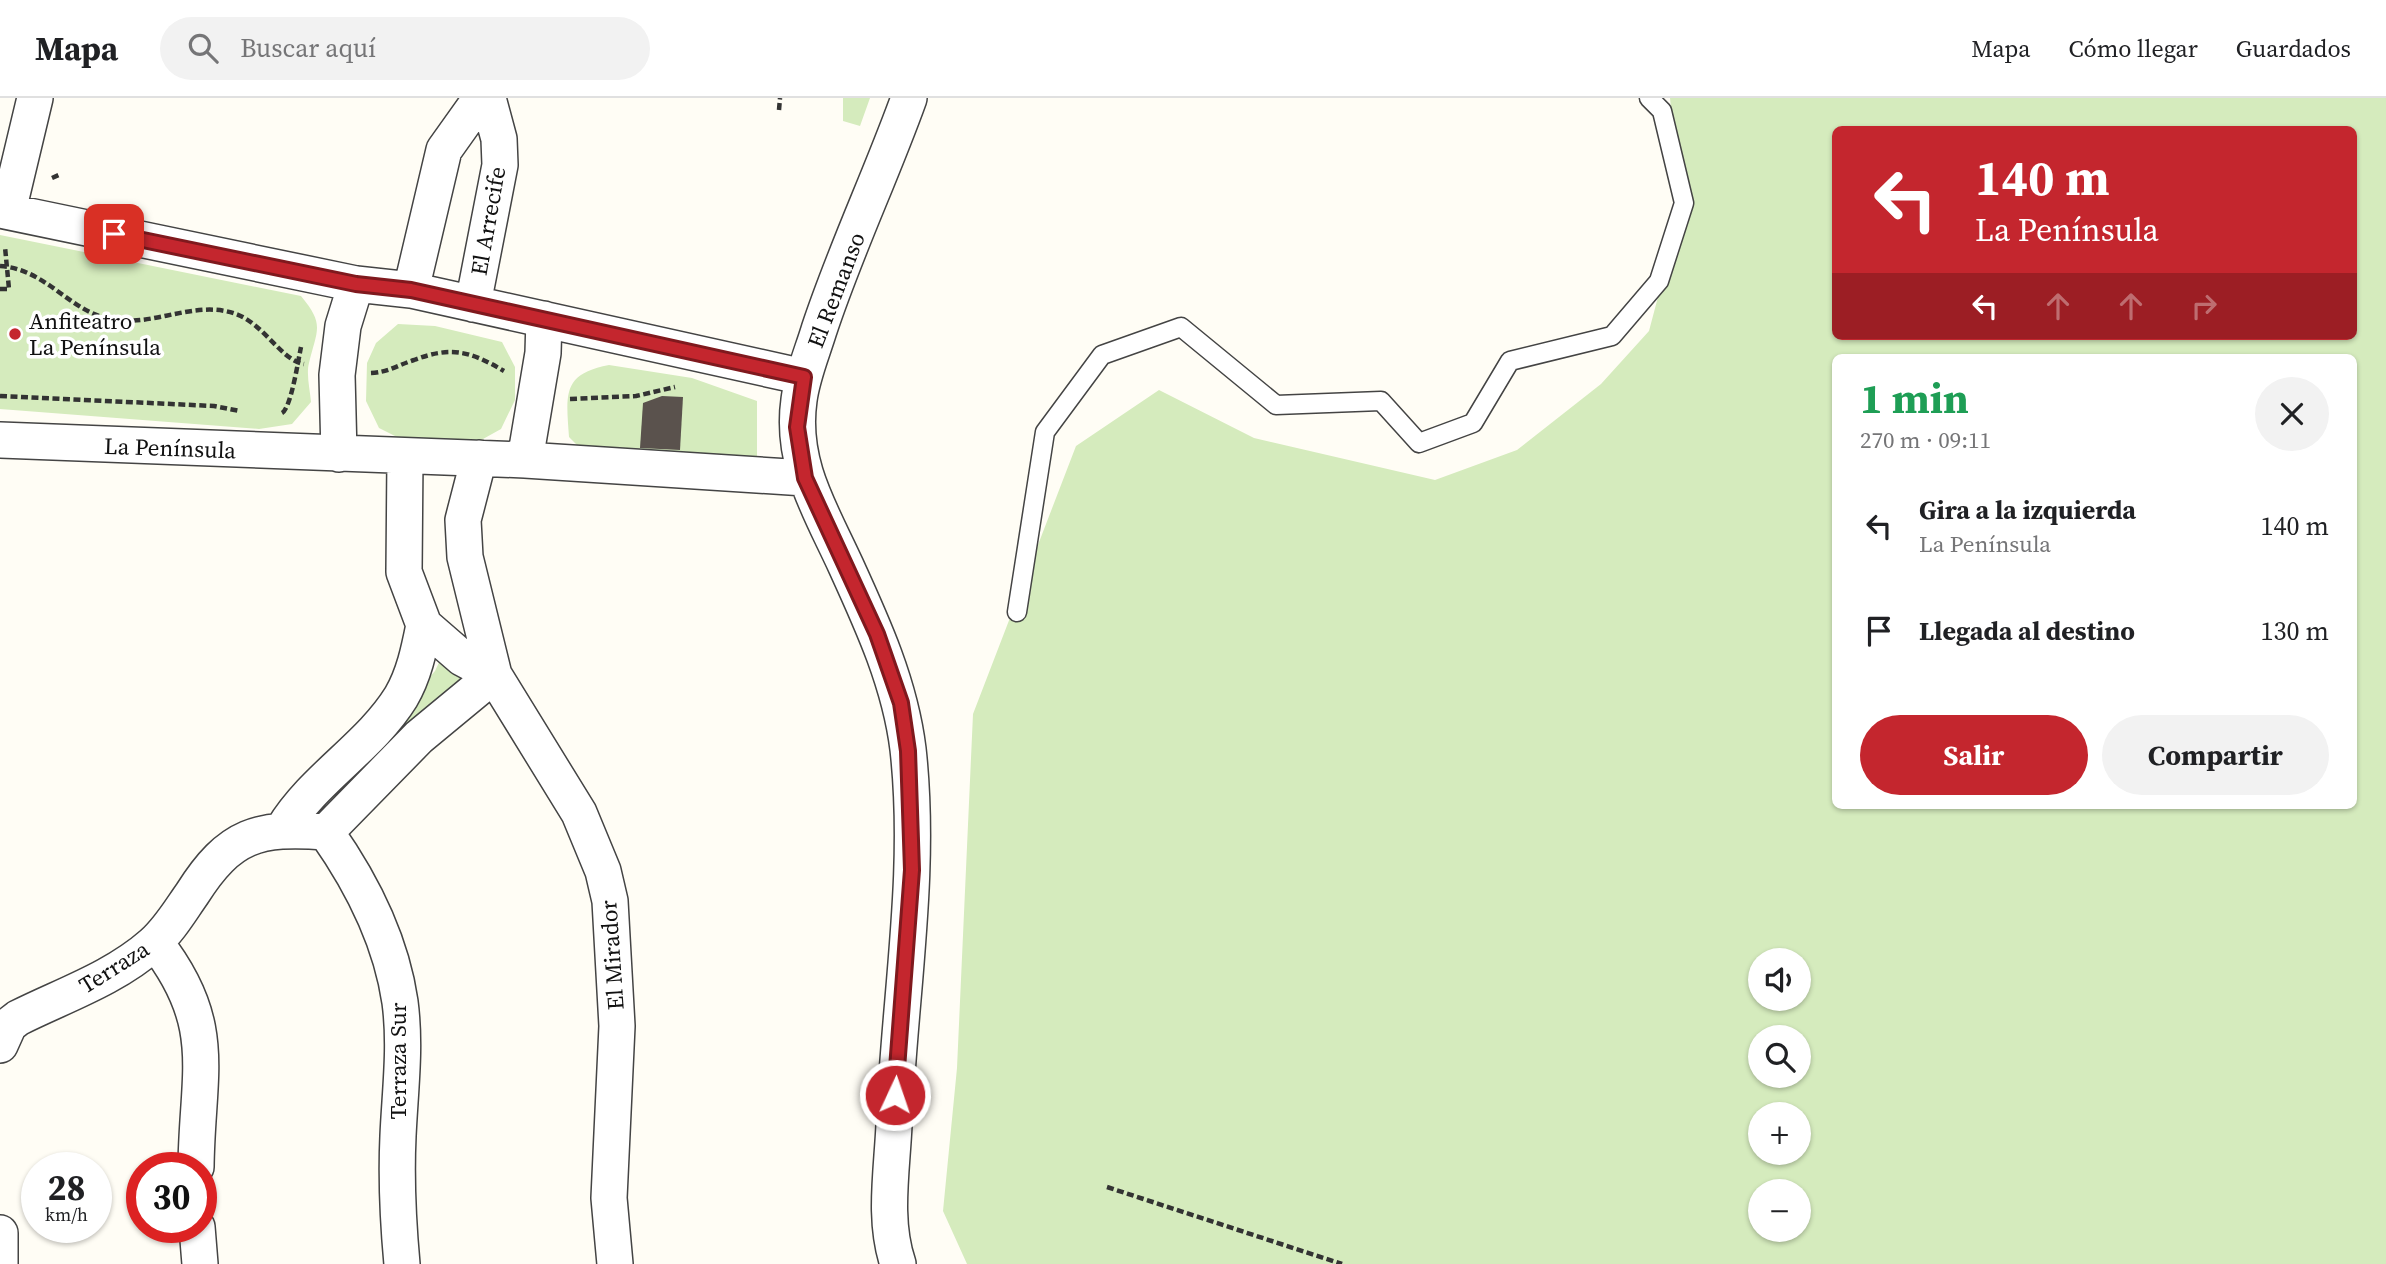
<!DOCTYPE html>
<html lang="es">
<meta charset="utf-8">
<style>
body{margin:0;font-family:"Source Serif 4",serif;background:#f2f2f2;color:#202124;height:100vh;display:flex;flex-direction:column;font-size:26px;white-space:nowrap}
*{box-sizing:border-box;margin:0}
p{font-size:23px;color:#757577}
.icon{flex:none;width:38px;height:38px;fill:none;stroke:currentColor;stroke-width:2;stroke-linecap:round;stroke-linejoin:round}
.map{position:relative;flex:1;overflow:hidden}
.side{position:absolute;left:1832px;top:256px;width:525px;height:455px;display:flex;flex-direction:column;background:#fff;border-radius:10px;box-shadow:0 2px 5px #0004}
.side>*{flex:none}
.top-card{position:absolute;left:1832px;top:28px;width:525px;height:214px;border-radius:10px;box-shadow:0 2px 5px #0004;background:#c4262e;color:#fff;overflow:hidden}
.tools{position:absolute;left:1748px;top:850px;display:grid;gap:14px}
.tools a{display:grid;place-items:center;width:63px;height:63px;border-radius:50%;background:#fff;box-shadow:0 2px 5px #0004;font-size:35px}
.speed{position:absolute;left:21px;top:1054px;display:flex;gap:14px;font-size:35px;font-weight:700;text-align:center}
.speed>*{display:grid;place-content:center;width:91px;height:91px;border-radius:50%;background:#fff;box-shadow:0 2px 5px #0004;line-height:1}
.speed small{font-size:18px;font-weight:400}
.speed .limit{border:10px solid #d22;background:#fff;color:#111}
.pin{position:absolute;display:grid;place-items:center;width:60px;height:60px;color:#fff;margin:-30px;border-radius:14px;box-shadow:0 4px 10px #0006}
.me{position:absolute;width:77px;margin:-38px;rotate:3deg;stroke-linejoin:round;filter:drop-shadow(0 0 5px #0008)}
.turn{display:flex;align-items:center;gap:24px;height:147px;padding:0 28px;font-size:32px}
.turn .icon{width:91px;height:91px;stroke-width:2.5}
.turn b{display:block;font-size:49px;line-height:60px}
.lanes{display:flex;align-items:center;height:66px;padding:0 28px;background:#0003;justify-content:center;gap:35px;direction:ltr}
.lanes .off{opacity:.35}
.round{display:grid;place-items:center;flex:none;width:74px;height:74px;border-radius:37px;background:#f2f2f2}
.headline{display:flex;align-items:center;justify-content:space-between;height:119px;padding:0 28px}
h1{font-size:42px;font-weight:700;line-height:52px;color:#1e9e55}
.primary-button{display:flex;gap:14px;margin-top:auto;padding:14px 28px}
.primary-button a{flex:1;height:80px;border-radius:42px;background:#c4262e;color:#fff;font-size:28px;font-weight:700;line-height:80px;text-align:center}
.primary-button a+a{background:#f2f2f2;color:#202124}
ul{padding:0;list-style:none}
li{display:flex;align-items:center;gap:21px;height:105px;padding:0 28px}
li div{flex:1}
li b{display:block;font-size:26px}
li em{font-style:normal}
header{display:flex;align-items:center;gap:42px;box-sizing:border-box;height:98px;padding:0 35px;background:#fff;border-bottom:2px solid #e0e0e0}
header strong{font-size:33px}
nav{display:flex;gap:38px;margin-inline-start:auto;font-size:24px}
.search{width:490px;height:63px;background:#f2f2f2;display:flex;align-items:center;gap:18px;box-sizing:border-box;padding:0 24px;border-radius:38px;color:#757577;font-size:26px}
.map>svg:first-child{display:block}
.green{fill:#d5ebbd;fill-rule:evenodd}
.building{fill:#5a524d}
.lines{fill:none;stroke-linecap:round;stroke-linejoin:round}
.service-casing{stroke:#444;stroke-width:21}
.minor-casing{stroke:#444;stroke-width:38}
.path{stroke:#333;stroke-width:4.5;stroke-dasharray:7 3.5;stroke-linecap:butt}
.service{stroke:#fff;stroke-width:18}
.minor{stroke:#fff;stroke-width:35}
.route-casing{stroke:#7f191e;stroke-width:18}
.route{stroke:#c4262e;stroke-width:12}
.poi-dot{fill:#c4262e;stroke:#fff;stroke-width:2.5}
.labels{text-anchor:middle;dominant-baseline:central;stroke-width:7;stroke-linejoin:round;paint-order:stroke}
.street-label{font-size:23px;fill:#111;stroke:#fff}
.poi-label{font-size:23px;fill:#111;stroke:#fff;text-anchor:start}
</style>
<header>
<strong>Mapa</strong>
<div class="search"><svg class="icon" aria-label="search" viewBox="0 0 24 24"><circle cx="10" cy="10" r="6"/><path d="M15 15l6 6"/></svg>Buscar aquí</div>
<nav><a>Mapa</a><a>Cómo llegar</a><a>Guardados</a></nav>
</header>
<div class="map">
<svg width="2386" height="1166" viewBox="0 0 2386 1166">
<rect width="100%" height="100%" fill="#fffdf5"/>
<path class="green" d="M843 0H870L860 28 843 23Z
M1670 0H2386V1166H967L943 1113 957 970 973 616 1076 348 1159 292 1254 340 1435 382 1517 352 1601 286 1649 233 1681 112ZM1836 32H2354V238H1836ZM1836 259H2354V707H1836ZM1760 863H1799V901H1760ZM1760 940H1799V978H1760ZM1760 1017H1799V1055H1760ZM1760 1094H1799V1132H1760Z
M0 137 301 198C325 227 317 231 309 265 306 276 310 292 311 304L292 326 259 331 0 311Z
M398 226 435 228 502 244 515 269V302L501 331 474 346 401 341 379 330 366 303 367 265 376 245Z
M609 267 692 280 757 303V364L580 350 569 339C566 296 562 276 609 267Z
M443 556 467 576 336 703 328 695 435 573Z"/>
<path class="building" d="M662 298 683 299 680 352 640 350 643 305Z"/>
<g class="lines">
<g class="service-casing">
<path id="service" d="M1017 514 1045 334 1102 257 1181 229 1276 307 1381 303 1419 345 1473 325 1510 263 1612 238 1659 183 1684 105 1662 13 1649 0"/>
</g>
<g class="minor-casing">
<path id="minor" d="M0 112 356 186 411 192 804 279
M8 113 35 0
M411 192 444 52 481 0
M473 206 500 67 499 41 488 0
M0 342 525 362 805 380
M339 356 337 277 343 228 356 186
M405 359 404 474 424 527 462 560 494 577
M479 360 463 422 465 459 494 577 579 715 603 773 610 803 617 928 609 1100 615 1166
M525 362 543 255 544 221
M283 731C314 680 370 649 401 599 414 577 419 552 424 527
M326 734C362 785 391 842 400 904 406 949 400 993 398 1038 396 1081 398 1123 402 1166
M326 734 419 639 494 577
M155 844C220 927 197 974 196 1069
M0 947 9 927 18 920C64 897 113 881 153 846 169 832 180 813 192 796 230 736 258 729 326 734
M197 1129 200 1166
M0 1135V1166
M898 1166C883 1122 892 1073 894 1027 899 902 922 776 908 651 900 586 873 527 846 468 821 413 790 366 799 302 802 278 812 255 819 232 845 153 881 78 909 0"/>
</g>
<path class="path" d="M779 12 780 0
M52 80 61 76
M0 168C46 171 69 213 110 221 152 230 195 201 236 216 264 226 282 263 304 266
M0 191H9L5 149
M371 275C389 274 398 267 414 262 451 248 470 253 504 273
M0 298 214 308 240 313
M570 301 636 298 675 289
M282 315C291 310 298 263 301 249
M1107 1089 1342 1166"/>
<use href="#service" class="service"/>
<use href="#minor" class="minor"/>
</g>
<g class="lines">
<g class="route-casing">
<path id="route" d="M114 136 356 186 411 192 804 279 797 329 805 380 877 536 901 605 908 653 912 772 895 997"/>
</g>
<use href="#route" class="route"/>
</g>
<circle class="poi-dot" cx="15" cy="236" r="7"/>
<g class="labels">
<g class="street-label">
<text transform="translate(488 123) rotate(-80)">El Arrecife</text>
<text transform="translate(836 192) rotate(-69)">El Remanso</text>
<text transform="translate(170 350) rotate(2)">La Península</text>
<text transform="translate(612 857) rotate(-94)">El Mirador</text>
<text transform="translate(114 869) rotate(-32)">Terraza</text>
<text transform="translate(398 963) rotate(-90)">Terraza Sur</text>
</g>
<g class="poi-label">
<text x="29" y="223">Anfiteatro<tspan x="29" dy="26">La Península</tspan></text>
</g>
</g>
</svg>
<div class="tools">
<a><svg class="icon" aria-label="sound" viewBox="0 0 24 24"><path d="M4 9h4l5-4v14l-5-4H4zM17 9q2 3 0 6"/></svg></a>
<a><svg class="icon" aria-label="search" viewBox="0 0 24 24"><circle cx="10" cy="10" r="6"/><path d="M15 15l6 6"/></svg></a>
<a>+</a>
<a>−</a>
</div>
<div class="speed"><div>28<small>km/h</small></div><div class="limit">30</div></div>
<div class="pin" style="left:114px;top:136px;background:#d93025"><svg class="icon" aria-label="arrive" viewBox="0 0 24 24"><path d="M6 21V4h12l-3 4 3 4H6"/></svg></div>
<svg class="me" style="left:895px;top:997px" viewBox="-20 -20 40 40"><circle r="17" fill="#c4262e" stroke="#fff" stroke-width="3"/><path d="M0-11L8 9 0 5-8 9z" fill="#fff"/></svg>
<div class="top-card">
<div class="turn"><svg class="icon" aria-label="left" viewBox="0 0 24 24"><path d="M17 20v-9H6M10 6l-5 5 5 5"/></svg><div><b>140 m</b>La Península</div></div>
<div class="lanes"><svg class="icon" aria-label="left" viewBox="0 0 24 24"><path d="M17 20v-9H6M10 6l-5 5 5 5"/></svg><svg class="icon off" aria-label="ahead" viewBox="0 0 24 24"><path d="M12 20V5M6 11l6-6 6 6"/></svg><svg class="icon off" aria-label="ahead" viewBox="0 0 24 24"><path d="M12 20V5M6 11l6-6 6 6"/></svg><svg class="icon off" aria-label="right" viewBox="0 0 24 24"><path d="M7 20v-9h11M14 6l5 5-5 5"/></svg></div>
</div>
<section class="side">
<div class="headline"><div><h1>1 min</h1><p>270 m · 09:11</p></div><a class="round"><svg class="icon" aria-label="close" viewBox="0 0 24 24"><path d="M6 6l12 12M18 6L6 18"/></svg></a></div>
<ul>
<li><svg class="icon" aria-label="left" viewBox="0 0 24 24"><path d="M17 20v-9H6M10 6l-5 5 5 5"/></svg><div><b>Gira a la izquierda</b><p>La Península</p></div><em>140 m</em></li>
<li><svg class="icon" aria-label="arrive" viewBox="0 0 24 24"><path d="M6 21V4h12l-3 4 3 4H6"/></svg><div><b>Llegada al destino</b></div><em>130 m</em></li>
</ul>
<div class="primary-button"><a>Salir</a><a>Compartir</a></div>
</section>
</div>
